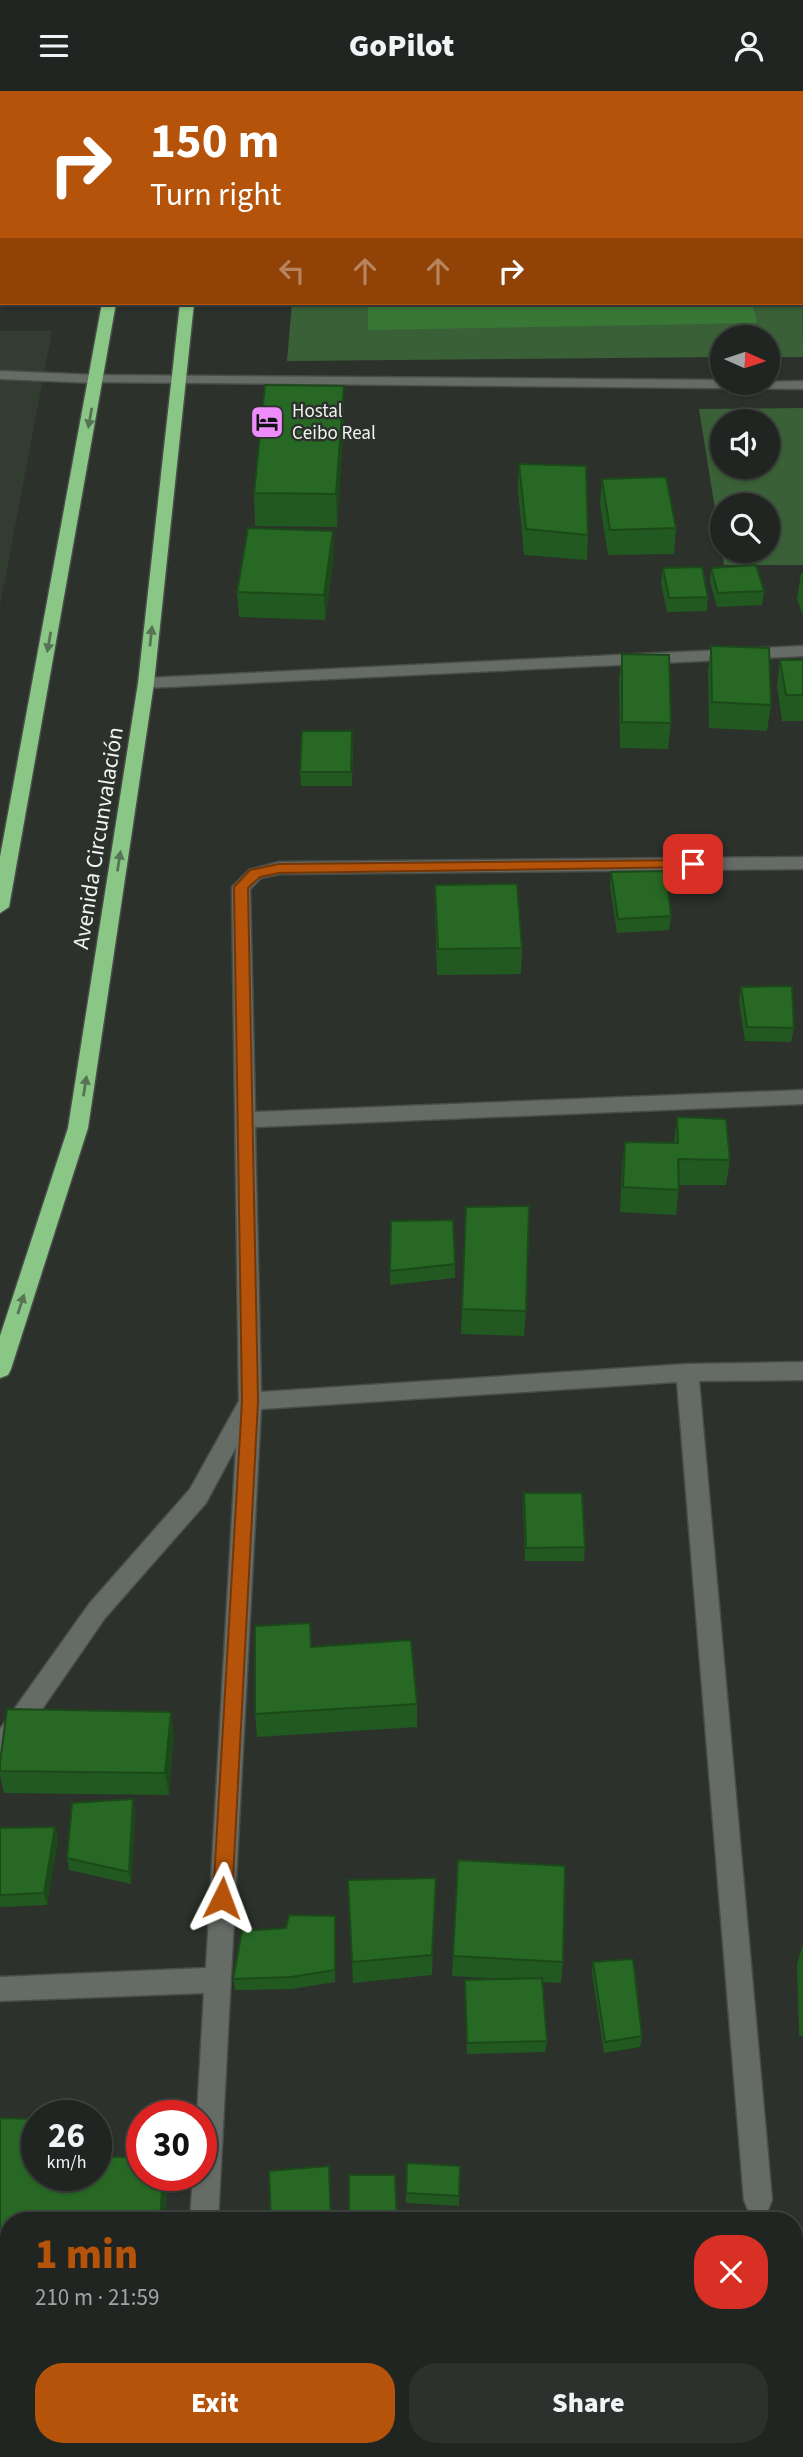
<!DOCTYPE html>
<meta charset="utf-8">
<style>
body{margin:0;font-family:"Source Sans 3",sans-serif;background:#2d312e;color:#f1f3f6;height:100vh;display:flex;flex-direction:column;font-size:26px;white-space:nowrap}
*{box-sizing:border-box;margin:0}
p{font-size:23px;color:#a2a5a5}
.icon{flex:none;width:38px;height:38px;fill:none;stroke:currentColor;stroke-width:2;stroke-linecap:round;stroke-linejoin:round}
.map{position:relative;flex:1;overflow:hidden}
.side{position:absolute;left:0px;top:2121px;width:803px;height:245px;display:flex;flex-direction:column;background:#212521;border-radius:28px 28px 0 0;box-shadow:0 2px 5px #0004,0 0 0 2px #3e423f}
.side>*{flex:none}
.banner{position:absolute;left:0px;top:0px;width:803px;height:214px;box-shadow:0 2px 5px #0004,0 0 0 2px #3e423f;background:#b45309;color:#fff;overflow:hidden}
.needle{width:46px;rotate:93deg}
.fabs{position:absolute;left:710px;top:234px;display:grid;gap:14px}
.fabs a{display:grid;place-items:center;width:70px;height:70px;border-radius:50%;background:#212521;box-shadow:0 2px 5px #0004,0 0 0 2px #3e423f;font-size:35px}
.speed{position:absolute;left:21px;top:2009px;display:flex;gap:14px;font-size:35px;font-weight:700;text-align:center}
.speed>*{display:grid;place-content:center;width:91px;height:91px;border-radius:50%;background:#212521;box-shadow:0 2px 5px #0004,0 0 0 2px #3e423f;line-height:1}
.speed small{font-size:18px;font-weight:400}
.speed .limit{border:10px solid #d22;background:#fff;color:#111}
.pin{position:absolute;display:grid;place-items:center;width:60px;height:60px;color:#fff;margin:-30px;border-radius:14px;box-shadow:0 4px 10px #0006}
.me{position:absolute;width:77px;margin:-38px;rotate:3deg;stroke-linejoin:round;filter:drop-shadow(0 0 5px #0008)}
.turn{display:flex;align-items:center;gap:24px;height:147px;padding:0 35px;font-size:32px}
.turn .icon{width:91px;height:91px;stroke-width:2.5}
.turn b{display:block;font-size:49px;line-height:60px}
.lanes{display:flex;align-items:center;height:66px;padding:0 35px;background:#0003;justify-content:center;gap:35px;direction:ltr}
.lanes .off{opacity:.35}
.round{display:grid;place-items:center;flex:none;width:74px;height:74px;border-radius:28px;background:#2d312e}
.headline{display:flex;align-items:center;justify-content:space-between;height:119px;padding:0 35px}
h1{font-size:42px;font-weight:800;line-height:52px;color:#b45309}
.button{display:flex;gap:14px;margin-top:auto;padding:14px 35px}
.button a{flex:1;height:80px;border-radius:28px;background:#b45309;color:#fff;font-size:28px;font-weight:800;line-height:80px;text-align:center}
.button a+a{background:#2d312e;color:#f1f3f6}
header{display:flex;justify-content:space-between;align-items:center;height:91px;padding:0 35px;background:#212521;font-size:32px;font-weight:800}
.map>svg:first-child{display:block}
.built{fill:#323c31}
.green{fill:#3a6037;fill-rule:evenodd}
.forest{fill:#387735}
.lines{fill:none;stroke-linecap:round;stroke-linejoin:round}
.lane-casing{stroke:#494d49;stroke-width:3}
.street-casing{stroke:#494d49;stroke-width:3}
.highway-casing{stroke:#494d49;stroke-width:3}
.lane{fill:#656b65;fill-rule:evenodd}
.street{fill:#656b65;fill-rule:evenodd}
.highway{fill:#8ac786;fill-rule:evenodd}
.wall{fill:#225920}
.shaded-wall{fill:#1c491a}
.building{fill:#286825;stroke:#1c491a;stroke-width:2}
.oneway{fill:#567454}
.route{fill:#b45309;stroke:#753606;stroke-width:2}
.labels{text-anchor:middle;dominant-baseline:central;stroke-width:5;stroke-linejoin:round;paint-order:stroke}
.far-poi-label{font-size:19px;fill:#f0f3f0;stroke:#2c312c;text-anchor:start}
.street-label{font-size:23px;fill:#f0f3f0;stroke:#2c312c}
</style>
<header><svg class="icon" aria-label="menu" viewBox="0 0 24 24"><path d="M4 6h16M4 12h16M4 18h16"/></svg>GoPilot<svg class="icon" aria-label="person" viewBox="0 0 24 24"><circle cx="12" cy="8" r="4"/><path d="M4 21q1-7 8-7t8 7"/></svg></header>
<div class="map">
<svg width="803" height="2366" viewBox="0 0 803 2366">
<rect width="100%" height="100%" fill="#2c312c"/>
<path class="built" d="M0 240H52L0 515Z"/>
<path class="green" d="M802 118 803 266H768V247H723V266L287 270 292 212H802Z
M803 317V474H724L699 318ZM723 331H768V376H723ZM723 415H768V460H723Z"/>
<path class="forest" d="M369 0H700V2H369Z
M368 212H752L757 232 368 239Z"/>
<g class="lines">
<g class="lane-casing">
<path id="lane" d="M0 280 97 284 104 288 97 292 0 288Z"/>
</g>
<g class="street-casing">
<path id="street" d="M97 284 723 289V292L803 290V298L92 291 90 288Z
M803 555V565L146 597 138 592 146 587Z
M803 766V778L279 783 261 787 250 798 255 1021 803 999V1013L255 1036 261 1301 687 1273 803 1271V1289L699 1290 772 2109 768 2119 758 2123 748 2119 744 2109 677 1291 261 1318 218 2130H190L193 2084H201V2025H197L204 1902 0 1910V1886L206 1877 236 1356 206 1412 105 1527 9 1666 0 1669V1638L89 1513 190 1398 239 1310 232 796 249 779 279 771Z
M396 2357H427L431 2366H400Z"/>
</g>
<g class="highway-casing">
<path id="highway" d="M137 0H149L136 2Z
M204 0H216V2H204Z
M102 212H116L9 816 0 822V766Z
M180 212H194L154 592 88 1037 11 1278 8 1284 0 1287V1245L68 1037 138 592Z"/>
</g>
<use href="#lane" class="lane"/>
<use href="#street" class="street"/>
<use href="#highway" class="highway"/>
</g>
<path class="wall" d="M344 295V328L337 436 255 435 254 402Z
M519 373 588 444 587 469 524 464 518 398Z
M602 388 676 437 674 463 608 464 600 413Z
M334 466 325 529 239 526 237 501Z
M663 477 708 506 707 520 667 521 661 492Z
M711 477 764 500 762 514 717 516 710 491Z
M801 482H803V525L797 508Z
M711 555 771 614 767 640 709 637 708 580Z
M622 563 671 632 668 658 620 657 619 589Z
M780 569H803V630H782L777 595Z
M353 654 352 695H301L300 681Z
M611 781 671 825 669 839 617 842 610 795Z
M435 794 522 857 521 883 437 884 435 820Z
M741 896 794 937 791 951 745 950 739 910Z
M677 1026 730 1069 726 1094H679L676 1124 620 1121 622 1076 625 1051 674 1052Z
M391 1130 455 1173V1187L390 1194Z
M462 1218 526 1220 524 1245 461 1243Z
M524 1402 585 1456 584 1470H525L523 1415Z
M311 1556 417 1613V1636L257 1646 255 1623Z
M174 1643 169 1704 4 1702 0 1684V1671Z
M133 1708 135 1720 131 1793 69 1779 67 1767Z
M55 1736 58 1748 47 1814 0 1816V1737Z
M458 1769 563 1871 561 1892 542 1891 547 1950 545 1961 467 1963 465 1889 504 1888 452 1885Z
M348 1789 435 1808 432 1884 353 1892Z
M335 1825V1891L292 1898 235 1899 233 1888 286 1837Z
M803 1853V1945H799L797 1873Z
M593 1871 642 1945 640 1956 604 1962 592 1882Z
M0 2027 37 2084H168L165 2130H9V2155H0Z
M460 2075 459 2115 406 2112V2102Z
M803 2252V2352L794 2336V2256Z"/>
<path class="shaded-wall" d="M344 295V328L337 436 336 403Z
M333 440 334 466 325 529 324 504Z
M171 1621 174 1643 169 1704 165 1682Z
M133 1708 135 1720 131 1793 129 1781Z
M55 1736 58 1748 47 1814 44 1802Z
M163 2084H168L165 2130H160Z"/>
<path class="building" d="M265 294 344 295 336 403 254 402Z
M519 373 586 375 588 444 526 438Z
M666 386 676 437 610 439 602 388Z
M248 437 333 440 324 504 237 501Z
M756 474 764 500 718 502 711 477Z
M702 476 708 506 669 507 663 477Z
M711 555 769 557 771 614 712 611Z
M622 563 669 564 671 632 622 631Z
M780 569H803V604H786Z
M302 640H352L351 681H300Z
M666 780 671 825 618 828 611 781Z
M517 793 522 857 438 858 435 794Z
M792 895 794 937 747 936 741 896Z
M677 1026 726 1028 730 1069 678 1068 679 1099 623 1096 625 1051 678 1052Z
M529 1115 526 1220 462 1218 466 1116Z
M453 1129 455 1173 390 1180 391 1130Z
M524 1402H582L585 1456 526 1457Z
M310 1532 311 1556 411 1549 417 1613 255 1623V1535Z
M7 1618 171 1621 165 1682 0 1680V1671Z
M133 1708 129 1781 67 1767 72 1712Z
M55 1736 44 1802 0 1804V1737Z
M458 1769 565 1775 563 1871 453 1865Z
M436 1787 432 1864 352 1871 348 1789Z
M289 1824 335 1825V1879L291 1886 233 1888 242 1840 286 1837Z
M633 1868 642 1945 605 1951 593 1871Z
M542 1887 547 1950 467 1952 465 1889Z
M0 2027 37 2028V2084H96V2066H142V2084H163L160 2130H9V2137H0Z
M407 2072 460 2075 459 2105 406 2102Z
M329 2075 331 2130H271L269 2080Z
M349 2084H395L397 2130H349Z
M803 2252V2337L794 2321V2256Z
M249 2357H324L328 2366H238Z
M525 2357H642L649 2366H516Z"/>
<defs><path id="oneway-solid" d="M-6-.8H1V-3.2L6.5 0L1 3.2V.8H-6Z" transform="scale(1.75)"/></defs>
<g class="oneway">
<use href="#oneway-solid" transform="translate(90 327) rotate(100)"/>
<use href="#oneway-solid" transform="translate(151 545) rotate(-84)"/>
<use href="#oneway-solid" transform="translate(49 551) rotate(100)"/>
<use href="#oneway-solid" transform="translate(119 770) rotate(-81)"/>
<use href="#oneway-solid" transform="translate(85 995) rotate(-81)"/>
<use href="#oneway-solid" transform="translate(21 1213) rotate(-72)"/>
</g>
<path class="route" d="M693 769 697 770V776L279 782 260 786 248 797 258 1310 232 1807 229 1813 222 1816 216 1813 213 1807 242 1310 234 796 250 779 279 773Z"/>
<defs>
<g id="hotel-square" transform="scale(1.75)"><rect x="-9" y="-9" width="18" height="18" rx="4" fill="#ed8cfa" stroke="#2c312c"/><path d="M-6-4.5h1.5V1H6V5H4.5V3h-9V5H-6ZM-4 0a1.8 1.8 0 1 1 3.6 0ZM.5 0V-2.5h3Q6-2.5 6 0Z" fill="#111"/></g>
</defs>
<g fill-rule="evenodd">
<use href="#hotel-square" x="267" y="331"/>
</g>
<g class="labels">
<g class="far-poi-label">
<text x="292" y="320">Hostal<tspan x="292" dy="22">Ceibo Real</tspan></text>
</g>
<g class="street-label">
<text transform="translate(98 747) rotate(-81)">Avenida Circunvalación</text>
</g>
</g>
</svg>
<div class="fabs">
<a><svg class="needle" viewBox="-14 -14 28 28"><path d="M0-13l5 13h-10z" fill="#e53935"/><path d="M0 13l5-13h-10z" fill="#a2a5a5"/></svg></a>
<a><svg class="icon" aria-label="sound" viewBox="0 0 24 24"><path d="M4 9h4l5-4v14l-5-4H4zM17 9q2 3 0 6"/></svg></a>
<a><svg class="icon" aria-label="search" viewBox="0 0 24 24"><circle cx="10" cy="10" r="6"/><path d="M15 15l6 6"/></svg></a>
</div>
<div class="speed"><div>26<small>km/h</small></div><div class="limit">30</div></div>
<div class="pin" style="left:693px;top:773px;background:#d93025"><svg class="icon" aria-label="arrive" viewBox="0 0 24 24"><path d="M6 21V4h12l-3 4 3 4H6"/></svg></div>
<svg class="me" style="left:222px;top:1807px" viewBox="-20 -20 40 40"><path d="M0-17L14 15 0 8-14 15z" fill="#b45309" stroke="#fff" stroke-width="4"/></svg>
<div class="banner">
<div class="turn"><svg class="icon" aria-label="right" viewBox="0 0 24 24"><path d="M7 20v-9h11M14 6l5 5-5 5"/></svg><div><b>150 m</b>Turn right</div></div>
<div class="lanes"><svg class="icon off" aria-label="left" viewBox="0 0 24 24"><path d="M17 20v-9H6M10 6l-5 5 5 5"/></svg><svg class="icon off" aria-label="ahead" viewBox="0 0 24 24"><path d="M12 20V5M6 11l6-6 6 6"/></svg><svg class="icon off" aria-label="ahead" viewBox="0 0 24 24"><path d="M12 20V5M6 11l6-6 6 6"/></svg><svg class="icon" aria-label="right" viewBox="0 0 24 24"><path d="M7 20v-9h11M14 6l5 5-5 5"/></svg></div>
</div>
<section class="side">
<div class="headline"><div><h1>1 min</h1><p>210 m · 21:59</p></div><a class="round" style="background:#d93025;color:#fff"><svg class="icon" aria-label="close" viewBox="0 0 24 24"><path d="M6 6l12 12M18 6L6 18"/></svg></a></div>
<div class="button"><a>Exit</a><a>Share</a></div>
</section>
</div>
